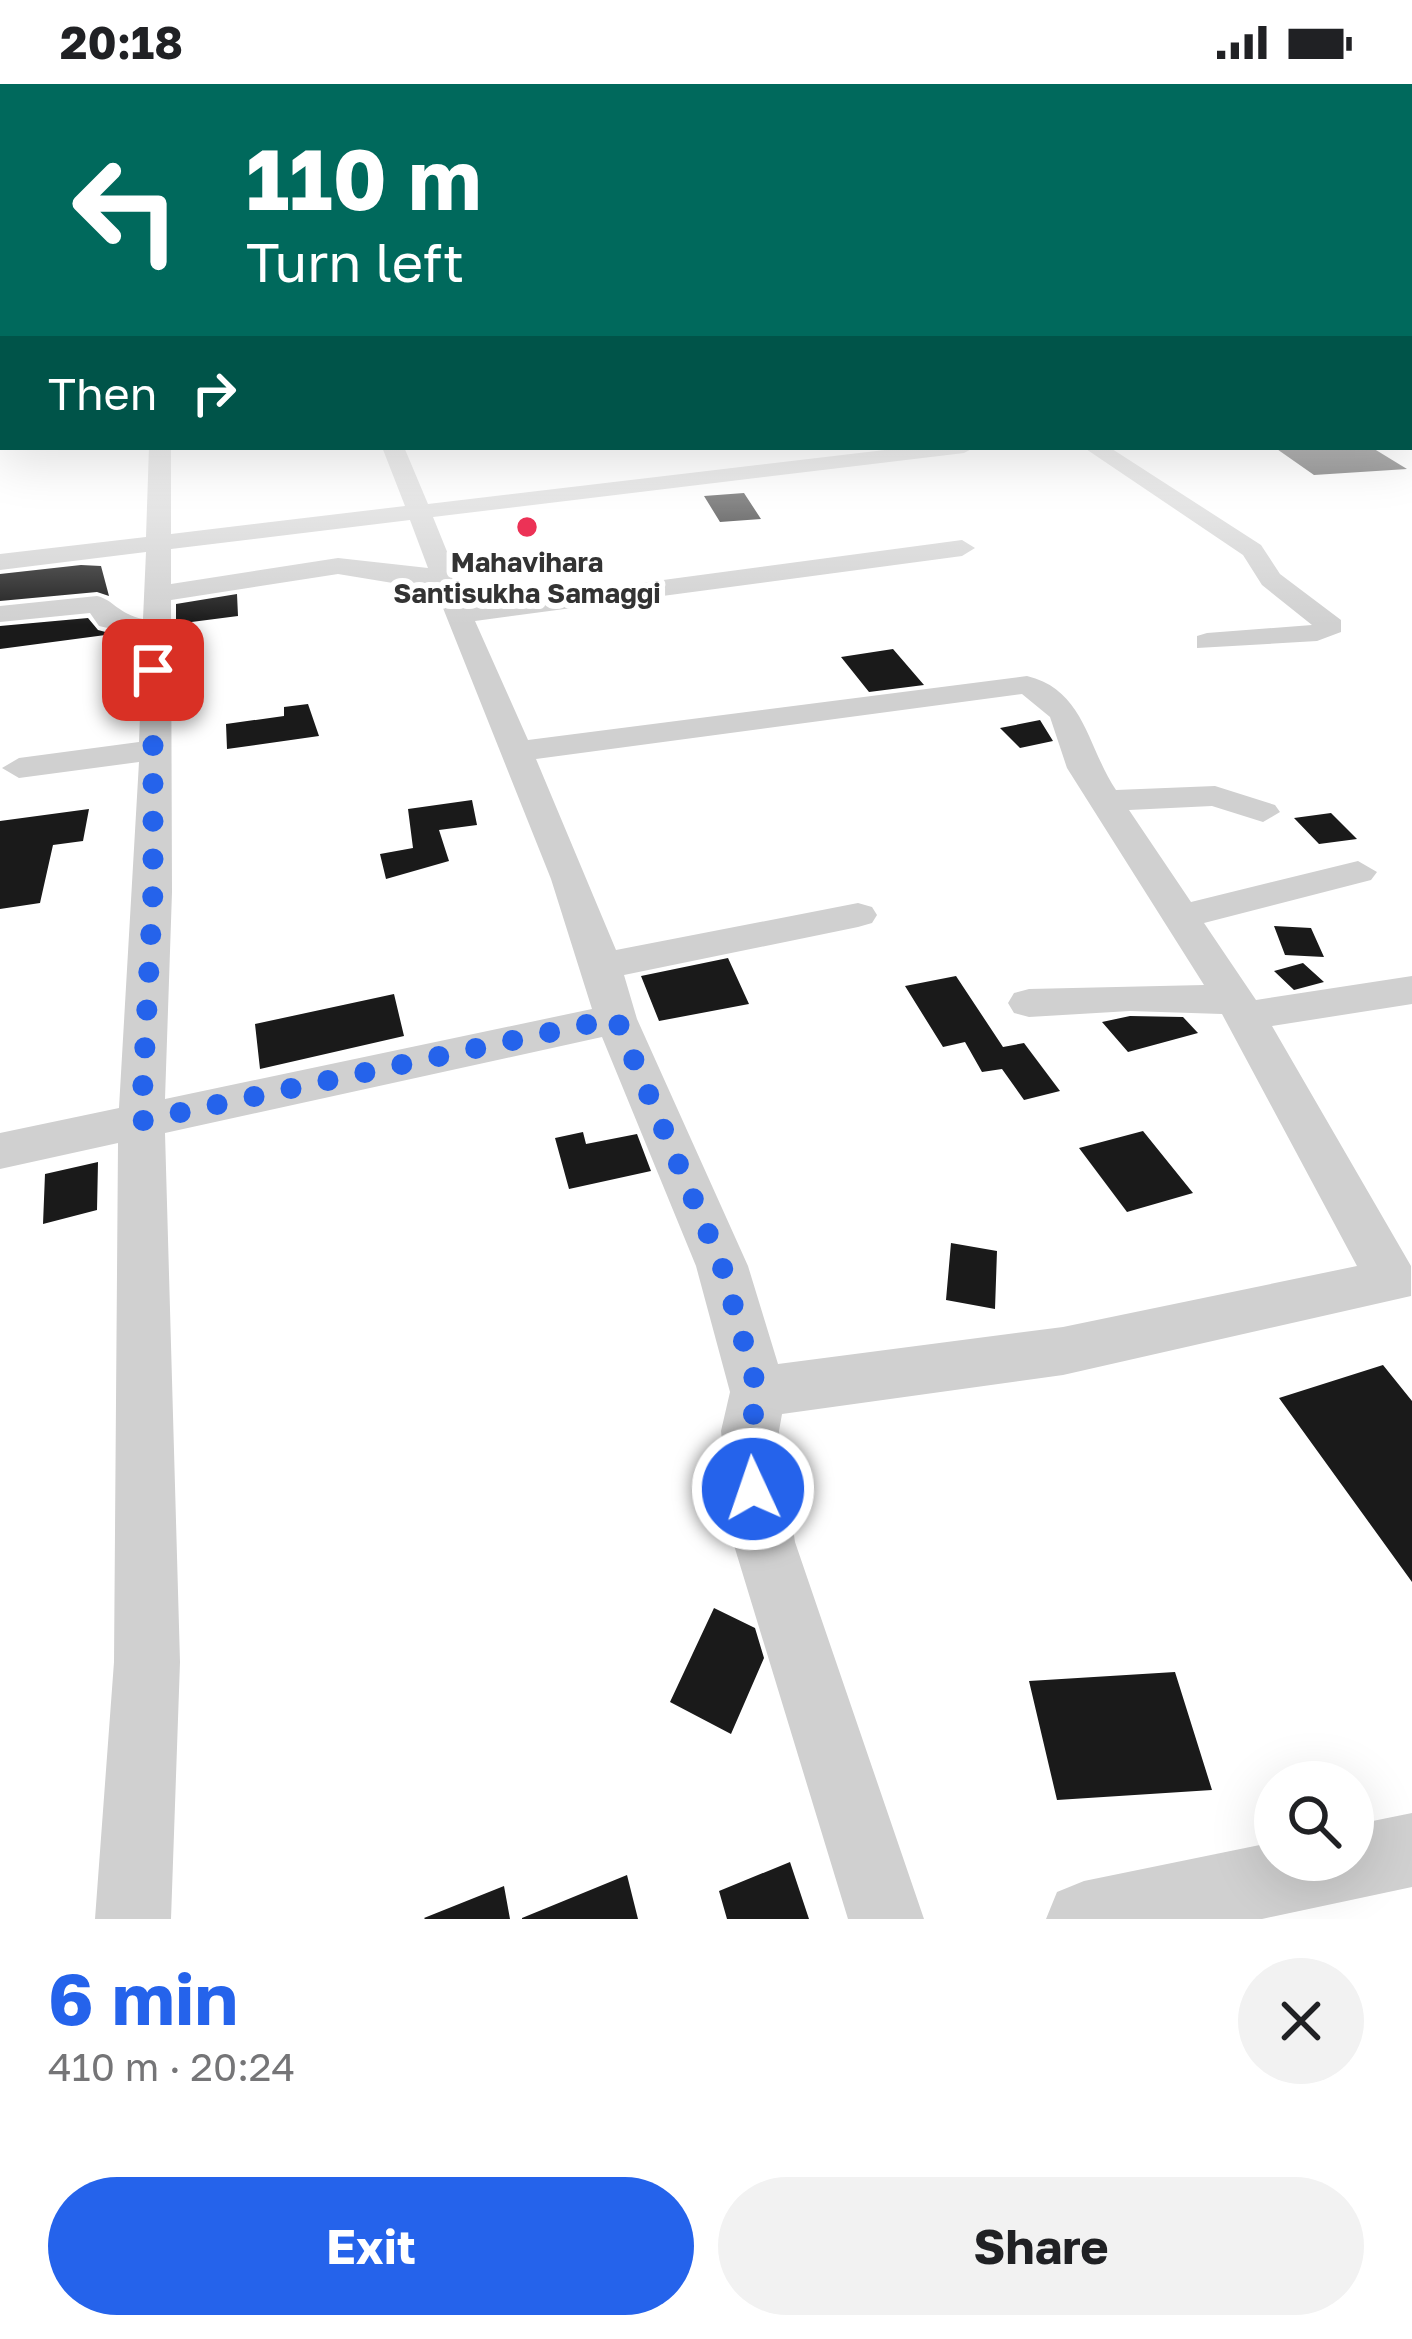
<!DOCTYPE html>
<meta charset="utf-8">
<style>
body{margin:0;font-family:"Golos Text",sans-serif;background:#f2f2f2;color:#202124;height:100vh;display:flex;flex-direction:column;font-size:45px;white-space:nowrap}
*{box-sizing:border-box;margin:0}
p{font-size:39px;color:#757577}
.icon{flex:none;width:66px;height:66px;fill:none;stroke:currentColor;stroke-width:2;stroke-linecap:round;stroke-linejoin:round}
.map{position:relative;height:1835px;overflow:hidden}
.sheet{display:flex;flex-direction:column;background:#fff;flex:1}
.sheet>*{flex:none}
.guide{position:absolute;left:0px;top:0px;width:1413px;height:366px;box-shadow:0 12px 48px #0002;background:#00695c;color:#fff;overflow:hidden}
.controls{position:absolute;left:1254px;top:1677px;display:grid;gap:24px}
.controls a{display:grid;place-items:center;width:120px;height:120px;border-radius:50%;background:#fff;box-shadow:0 12px 48px #0002;font-size:60px}
.pin{position:absolute;display:grid;place-items:center;width:102px;height:102px;color:#fff;margin:-51px;border-radius:24px;box-shadow:0 6px 18px #0006}
.me{position:absolute;width:132px;margin:-66px;rotate:357deg;stroke-linejoin:round;filter:drop-shadow(0 0 9px #0008)}
.turn{display:flex;align-items:center;gap:42px;height:252px;padding:0 48px;font-size:54px}
.turn .icon{width:156px;height:156px;stroke-width:2.5}
.turn b{display:block;font-size:84px;line-height:102px}
.then{display:flex;align-items:center;height:114px;padding:0 48px;background:#0003;gap:24px;font-size:45px}
.round{display:grid;place-items:center;flex:none;width:126px;height:126px;border-radius:63px;background:#f2f2f2}
.headline{display:flex;align-items:center;justify-content:space-between;height:204px;padding:0 48px}
h1{font-size:72px;font-weight:700;line-height:90px;color:#2563eb}
.button{display:flex;gap:24px;margin-top:auto;padding:24px 48px}
.button a{flex:1;height:138px;border-radius:72px;background:#2563eb;color:#fff;font-size:48px;font-weight:700;line-height:138px;text-align:center}
.button a+a{background:#f2f2f2;color:#202124}
.status{display:flex;justify-content:space-between;align-items:center;height:84px;padding:0 60px;background:#fff;direction:ltr}
.status svg{height:33px;fill:currentColor}
.map>svg:first-child{display:block}
.building{fill:#1a1a1a}
.lines{fill:none;stroke-linecap:round;stroke-linejoin:round}
.minor{fill:#d0d0d0;fill-rule:evenodd}
.route{stroke:#2563eb;stroke-width:21;stroke-dasharray:0 37.8}
.poi-dot{fill:#ec3256;stroke:#fff;stroke-width:4.5}
.labels{text-anchor:middle;dominant-baseline:central;stroke-width:12;stroke-linejoin:round;paint-order:stroke}
.far-poi-label{font-size:27px;font-weight:bold;fill:#333;stroke:#fff}
</style>
<div class="status"><b>20:18</b><svg viewBox="0 0 49 12"><path d="M0 12V9h3v3zM5 12V6h3v6zM10 12V3h3v9zM15 12V0h3v12zM26 1h20v11H26zM47 4h2v5h-2z"/></svg></div>
<div class="map">
<svg width="1412" height="1835" viewBox="0 0 1412 1835">
<rect width="100%" height="100%" fill="#fff"/>
<path class="building" d="M1274 363H1371L1407 385 1314 391Z
M744 409 761 435 720 438 704 412Z
M81 481 101 482 109 512 97 508 0 517V490Z
M237 510 238 532 176 540V520Z
M88 534 98 546 113 550 0 565V542Z
M893 565 924 601 869 608 841 573Z
M308 620 319 652 227 665 226 640 284 632V623Z
M1040 636 1053 657 1020 664 1000 644Z
M472 716 477 741 439 746 449 777 386 795 380 770 413 764 408 725Z
M89 725 83 757 53 761 40 819 0 825V737Z
M1331 729 1357 755 1319 760 1294 734Z
M1274 842 1311 844 1324 873 1285 871Z
M728 874 749 920 659 937 641 892Z
M1303 879 1324 898 1294 906 1274 887Z
M956 892 1003 963 1024 959 1060 1007 1024 1016 1002 985 982 988 965 958 943 963 905 902Z
M394 910 404 952 260 985 255 940Z
M1130 932 1183 933 1198 949 1128 968 1102 938Z
M1143 1047 1193 1109 1127 1128 1079 1064Z
M583 1048 586 1060 637 1050 651 1087 569 1105 555 1054Z
M98 1078 97 1126 43 1140 45 1090Z
M951 1159 997 1167 995 1225 946 1216Z
M1383 1281 1412 1317V1498L1279 1314Z
M714 1524 755 1544 764 1574 731 1650 670 1618Z
M1175 1588 1212 1706 1057 1716 1029 1597Z
M790 1778 809 1835H727L719 1807Z
M627 1791 638 1835H522V1834Z
M504 1802 510 1835H425L424 1834Z"/>
<g class="lines">
<path class="minor" d="M149 363H171V450L405 422 382 363H404L428 420 910 363H975L964 369 433 433 469 522 962 456 975 464 962 472 475 537 528 656 1027 592C1085 606 1087 663 1116 706L1215 702 1275 721 1280 728 1263 738 1212 722 1129 726 1191 818 1358 777 1377 788 1371 796 1204 839 1256 916 1412 892V920L1272 942 1411 1182V1212L1063 1291 782 1330 779 1347 795 1458 924 1835H848L733 1458 721 1347 730 1308 696 1182 602 953 165 1049 180 1578 171 1835H95L114 1578 118 1059 0 1085V1049L119 1024 139 678 19 694 2 684 19 674 139 658 143 552 99 542 90 529 0 538V522L97 512C114 516 118 530 143 535L146 468 0 486V470L146 453ZM410 436 428 484 338 474 171 500V465ZM338 490 405 501 433 499 551 795 592 925 165 1015 172 808 171 516ZM1022 610 1050 633 1067 684 1204 901 1029 905 1014 909 1008 919 1014 929 1029 933 1130 927 1222 930 1357 1182 1063 1243 778 1280 748 1182 637 935 624 891 858 843 872 839 877 831 872 823 858 819 616 866 536 675Z
M1083 363H1109L1261 461 1280 490 1341 536V548L1317 557 1197 564V552L1207 549 1312 541 1262 501 1243 471Z
M1412 1729V1803L1262 1835H1046L1057 1808 1084 1797 1275 1758V1776H1353V1741Z"/>
</g>
<linearGradient id="sky" x2="0" y2="1"><stop stop-color="#9dc8eb"/><stop offset="0.52" stop-color="#fff"/><stop offset="1" stop-color="#fff" stop-opacity="0"/></linearGradient>
<rect width="1412" height="541" fill="url(#sky)"/>
<g class="lines">
<path class="route" d="M153 586V808L141 1037 616 934 722 1182 758 1308 750 1347 753 1405"/>
</g>
<circle class="poi-dot" cx="527" cy="443" r="12"/>
<g class="labels">
<g class="far-poi-label">
<text x="527" y="478">Mahavihara<tspan x="527" dy="31">Santisukha Samaggi</tspan></text>
</g>
</g>
</svg>
<div class="controls">
<a><svg class="icon" aria-label="search" viewBox="0 0 24 24"><circle cx="10" cy="10" r="6"/><path d="M15 15l6 6"/></svg></a>
</div>
<div class="pin" style="left:153px;top:586px;background:#d93025"><svg class="icon" aria-label="arrive" viewBox="0 0 24 24"><path d="M6 21V4h12l-3 4 3 4H6"/></svg></div>
<svg class="me" style="left:753px;top:1405px" viewBox="-20 -20 40 40"><circle r="17" fill="#2563eb" stroke="#fff" stroke-width="3"/><path d="M0-11L8 9 0 5-8 9z" fill="#fff"/></svg>
<div class="guide">
<div class="turn"><svg class="icon" aria-label="left" viewBox="0 0 24 24"><path d="M17 20v-9H6M10 6l-5 5 5 5"/></svg><div><b>110 m</b>Turn left</div></div>
<div class="then">Then<svg class="icon" aria-label="right" viewBox="0 0 24 24"><path d="M7 20v-9h11M14 6l5 5-5 5"/></svg></div>
</div>
</div>
<section class="sheet">
<div class="headline"><div><h1>6 min</h1><p>410 m · 20:24</p></div><a class="round"><svg class="icon" aria-label="close" viewBox="0 0 24 24"><path d="M6 6l12 12M18 6L6 18"/></svg></a></div>
<div class="button"><a>Exit</a><a>Share</a></div>
</section>
